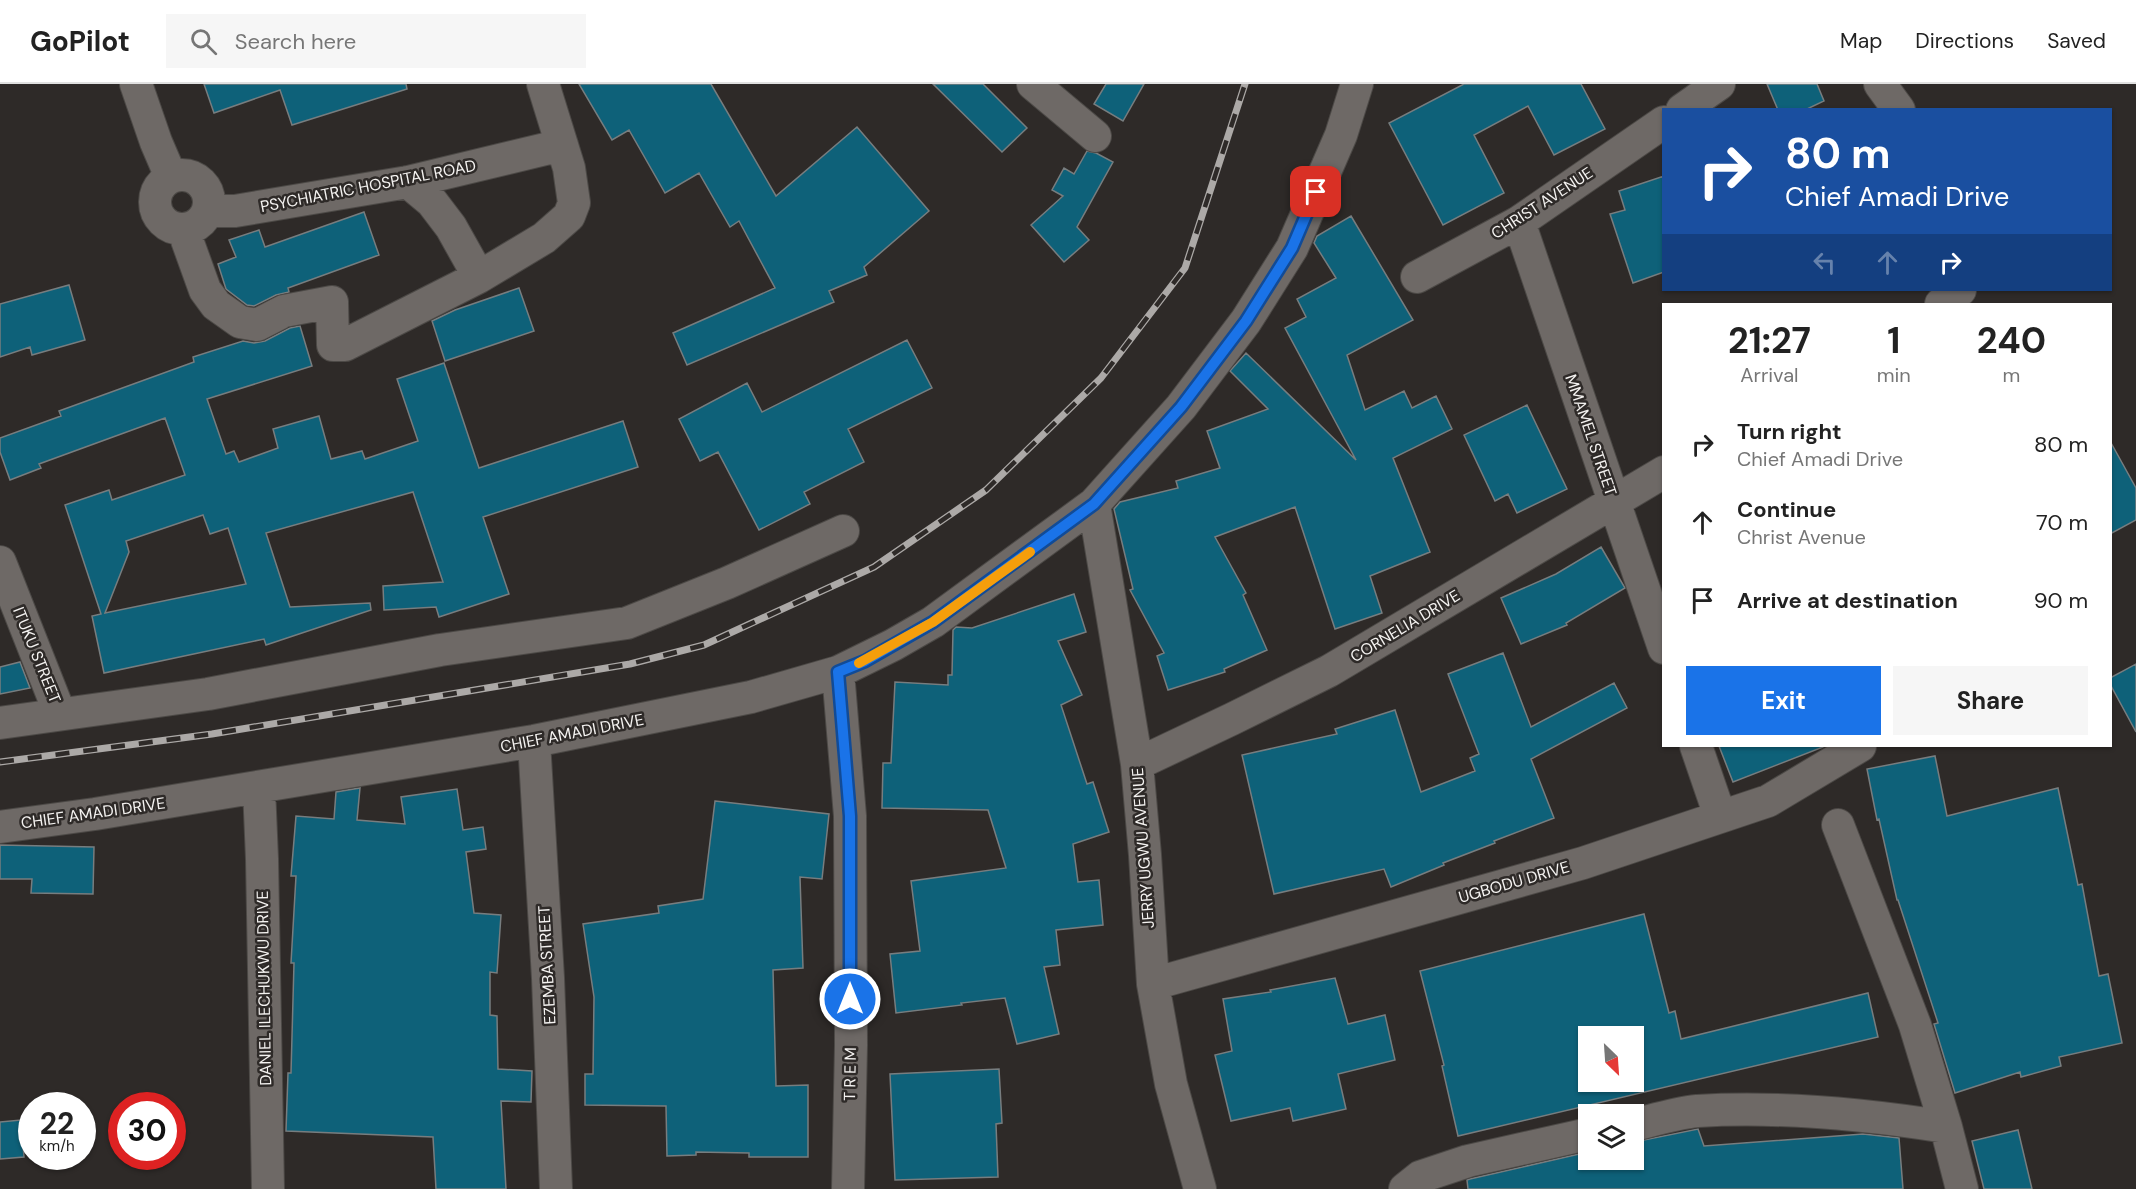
<!DOCTYPE html>
<style>
body{margin:0;font-family:"DM Sans",sans-serif;background:#f6f6f6;color:#222;height:100vh;display:flex;flex-direction:column;font-size:22px;white-space:nowrap}
*{box-sizing:border-box;margin:0}
p{font-size:20px;color:#767676}
.icon{flex:none;width:33px;height:33px;fill:none;stroke:currentColor;stroke-width:2;stroke-linecap:round;stroke-linejoin:round}
.map{position:relative;flex:1;overflow:hidden}
.panel{position:absolute;left:1662px;top:219px;width:450px;height:444px;display:flex;flex-direction:column;background:#fff;border-radius:0px;box-shadow:0 2px 4px #0004}
.panel>*{flex:none}
.guide{position:absolute;left:1662px;top:24px;width:450px;height:183px;border-radius:0px;box-shadow:0 2px 4px #0004;background:#1a4fa0;color:#fff;overflow:hidden}
.needle{width:39px;rotate:155deg}
.controls{position:absolute;left:1578px;top:942px;display:grid;gap:12px}
.controls a{display:grid;place-items:center;width:66px;height:66px;border-radius:0px;background:#fff;box-shadow:0 2px 4px #0004;font-size:30px}
.speed{position:absolute;left:18px;top:1008px;display:flex;gap:12px;font-size:30px;font-weight:700;text-align:center}
.speed>*{display:grid;place-content:center;width:78px;height:78px;border-radius:50%;background:#fff;box-shadow:0 2px 4px #0004;line-height:1}
.speed small{font-size:15px;font-weight:400}
.speed .limit{border:9px solid #d22;background:#fff;color:#111}
.pin{position:absolute;display:grid;place-items:center;width:51px;height:51px;color:#fff;margin:-26px;border-radius:12px;box-shadow:0 3px 9px #0006}
.me{position:absolute;width:66px;margin:-33px;rotate:0deg;stroke-linejoin:round;filter:drop-shadow(0 0 4px #0008)}
.turn{display:flex;align-items:center;gap:21px;height:126px;padding:0 24px;font-size:27px}
.turn .icon{width:78px;height:78px;stroke-width:2.5}
.turn b{display:block;font-size:42px;line-height:51px}
.lanes{display:flex;align-items:center;height:57px;padding:0 24px;background:#0003;justify-content:center;gap:30px;direction:ltr}
.lanes .off{opacity:.35}
.eta{display:flex;justify-content:space-evenly;align-items:center;height:102px;text-align:center}
.eta b{font-size:36px;font-weight:700;line-height:42px}
.cta{display:flex;gap:12px;margin-top:auto;padding:12px 24px}
.cta a{flex:1;height:69px;border-radius:0px;background:#1a73e8;color:#fff;font-size:24px;font-weight:700;line-height:69px;text-align:center}
.cta a+a{background:#f6f6f6;color:#222}
ul{padding:0;list-style:none}
li{display:flex;align-items:center;gap:18px;height:78px;padding:0 24px}
li div{flex:1}
li b{display:block;font-size:22px}
li em{font-style:normal}
header{display:flex;align-items:center;gap:36px;box-sizing:border-box;height:84px;padding:0 30px;background:#fff;border-bottom:2px solid #e0e0e0}
header strong{font-size:28px}
nav{display:flex;gap:33px;margin-inline-start:auto;font-size:21px}
.search{width:420px;height:54px;background:#f6f6f6;display:flex;align-items:center;gap:15px;box-sizing:border-box;padding:0 21px;border-radius:0px;color:#767676;font-size:22px}
.map>svg:first-child{display:block}
.building{fill:#0e6179;stroke:#777d7f;stroke-width:1.5;fill-rule:evenodd}
.lines{fill:none;stroke-linecap:round;stroke-linejoin:round}
.minor-casing{stroke:#4c4946;stroke-width:34}
.minor{stroke:#6e6966;stroke-width:32}
.rail-casing{stroke:#aca9a7;stroke-width:7}
.rail{stroke:#2e2a28;stroke-width:4.5;stroke-dasharray:14;stroke-linecap:butt}
.route-casing{stroke:#114b97;stroke-width:15}
.route{stroke:#1a73e8;stroke-width:10}
.slow{stroke:#f59e0b;stroke-width:10}
.labels{text-anchor:middle;dominant-baseline:central;stroke-width:5;stroke-linejoin:round;paint-order:stroke}
.street-label{font-size:16px;fill:#f5f3f1;stroke:#2e2a28}
</style>
<header>
<strong>GoPilot</strong>
<div class="search"><svg class="icon" aria-label="search" viewBox="0 0 24 24"><circle cx="10" cy="10" r="6"/><path d="M15 15l6 6"/></svg>Search here</div>
<nav><a>Map</a><a>Directions</a><a>Saved</a></nav>
</header>
<div class="map">
<svg width="2136" height="1105" viewBox="0 0 2136 1105">
<rect width="100%" height="100%" fill="#2e2a28"/>
<path class="building" d="M204 0H406L407 5 292 41 280 6 214 29Z
M579 0H711L776 112 857 43 929 127 864 183 867 191 829 207 834 218 687 281 673 249 775 204 739 137 730 143 699 89 665 109 629 46 612 56Z
M933 0H983L1027 44 1002 68Z
M1106 0H1144L1123 37 1094 20Z
M1464 0H1581L1605 45 1554 71 1528 22 1474 51 1504 109 1443 141 1389 39Z
M1767 0H1817L1824 17 1805 26H1778Z
M1087 67 1096 69 1113 78 1077 143 1089 156 1064 178 1031 141 1063 112 1052 106 1064 84 1074 90Z
M1664 92V188L1633 199 1610 130 1625 126 1619 107Z
M364 128 379 171 288 204 289 208 276 211 254 222 247 221 226 205 218 180 236 173 229 156 259 146 265 163Z
M1351 132 1413 236 1347 271 1365 326 1404 307 1412 324 1436 312 1452 345 1393 374 1430 468 1370 492 1382 529 1335 545 1295 423 1215 453 1246 509 1243 511 1267 566 1224 585 1225 588 1168 606 1157 572 1164 569 1130 506 1133 505 1114 425 1120 418 1178 404 1176 397 1220 384 1207 347 1268 325 1230 287 1246 269 1356 376 1285 244 1306 233 1297 215 1336 194 1314 159 1317 152Z
M69 201 85 256 32 271 30 263 0 273V220Z
M519 204 534 247 445 277 432 237 455 226Z
M300 242 312 282 207 315 226 370 234 367 239 378 278 364 273 345 319 332 331 375 362 367 365 375 418 357 397 295 444 279 479 384 623 337 638 383 483 433 509 510 439 533 436 523 384 526 383 502 443 498 413 408 266 449 290 523 370 519 371 526 266 561 264 555 104 589 92 532 101 530 65 421 109 406 112 416 185 391 165 334 39 380 41 384 10 396 0 368V354L61 332 59 327 194 278 193 273 243 257 254 259 265 257 290 244ZM203 431 210 450 228 444 246 500 105 529 129 468 126 457Z
M907 256 932 304 848 345 864 378 804 408 810 420 759 446 718 368 700 377 679 335 747 299 762 328Z
M1527 321 1567 405 1517 429 1508 410 1495 417 1464 351Z
M2110 357 2136 404V436L2110 450Z
M1601 463 1625 504 1566 539 1567 541 1521 560 1501 514 1556 490Z
M1074 510 1086 548 1058 557 1082 611 1061 621 1087 700 1093 698 1109 748 1073 760 1078 798 1099 796 1103 841 1056 846 1060 881 1044 883 1059 950 1017 960 1005 914 961 919 962 921 896 929 890 870 920 867 911 797 1006 784 988 726 882 724 883 679H891L895 598 948 601V591H952L953 546 956 543 972 544Z
M1503 569 1531 643 1614 599 1627 624 1531 675 1554 734 1494 757 1495 759 1443 779 1444 781 1391 803 1384 785 1274 810 1242 671 1337 650 1335 645 1395 626 1421 708 1475 687 1470 674 1479 670 1448 590Z
M20 578 30 604 0 610V583Z
M2136 580V648L2110 600V594Z
M1719 662H1823V663L1733 698Z
M1935 672 1947 732 2058 704 2078 801 2082 800 2099 892 2108 890 2122 959 2059 973 2061 982 2021 993 2020 988 1955 1009 1934 940 1938 939 1898 816H1897L1879 735 1877 736 1867 685Z
M360 704 357 736 405 740 401 713 457 705 463 746 483 743 486 765 466 768 474 829 501 831 497 889 490 888V931L497 932 498 985 532 987 531 1018 501 1017 506 1105H436L433 1053 286 1047 288 989H291L294 879H291L296 792H291L296 732 334 735 336 708Z
M715 717 829 730 822 795 800 793 803 884 773 886 776 1002 808 1001V1073H749V1069L696 1068V1071L667 1072 666 1022 585 1021V990H593L594 913 583 840 659 829 658 822 703 815Z
M0 761 94 763 93 810 31 809 32 795H0Z
M1644 830 1669 929 1675 927 1681 955 1868 909 1878 953 1458 1052 1442 982 1444 981 1420 887ZM1588 952H1634V998H1588Z
M1335 894 1348 940 1385 931 1395 976 1338 990 1346 1025 1293 1037 1290 1024 1231 1037 1215 971 1232 967 1223 915 1271 908 1270 906Z
M999 985 1002 1039 996 1040 998 1093 895 1096 890 990Z
M21 1036 24 1073 0 1075V1038Z
M1698 1045 1704 1062 1863 1050 1899 1054 1903 1105H1468L1467 1096 1470 1095 1588 1068V1076H1634V1058Z
M2018 1046 2032 1105H1984L1972 1057Z"/>
<g class="lines">
<g class="minor-casing">
<path id="minor" d="M136 0 156 58 171 93
M1033 0 1095 52
M1880 0 1899 26
M1682 26 1719 0
M155 118a27 27 0 1 1 54 0a27 27 0 1 1-54 0Z
M408 98 432 118 451 143 479 193
M208 127H235L408 98 562 61
M1519 138 1664 564
M183 145 205 206 216 221 240 238 257 241 284 227 332 218 333 261H345L479 193 544 154 569 132 574 119 569 84 543 0
M1417 193 1519 138 1664 38
M1941 220 1960 206
M1094 420 1137 680 1145 771 1153 900 1171 1000 1200 1105
M0 478 60 630
M838 588 850 732 851 961 848 1105
M0 639 208 610 440 566 627 539 727 499 843 447
M534 657 548 894 556 1105
M1696 662 1720 732
M1137 680 1232 635 1329 587 1664 388
M259 704 262 775 268 1105
M1838 741 1915 941 1946 1043 1962 1105
M0 743 95 730 534 657 751 613 838 588 893 561 933 538 1094 420 1181 323 1246 237 1292 164 1341 51 1357 0
M1153 900 1583 779 1768 717 1860 662
M1634 1041C1654 1036 1676 1029 1697 1027 1779 1022 1864 1030 1946 1043
M1405 1105 1420 1093 1468 1077 1588 1050"/>
</g>
<use href="#minor" class="minor"/>
<g class="rail-casing">
<path id="rail" d="M0 678 212 650 630 580 704 561 874 483 986 406 1101 294 1185 184 1245 0"/>
</g>
<use href="#rail" class="rail"/>
</g>
<g class="lines">
<g class="route-casing">
<path id="route" d="M850 915V732L838 588 865 577 933 538 1094 420 1181 323 1246 237 1292 164 1316 108"/>
</g>
<use href="#route" class="route"/>
<path class="slow" d="M859 579 933 538 1030 468"/>
</g>
<g class="labels">
<g class="street-label">
<text transform="translate(368 102) rotate(-11)">PSYCHIATRIC HOSPITAL ROAD</text>
<text transform="translate(1542 119) rotate(-33)">CHRIST AVENUE</text>
<text transform="translate(1591 351) rotate(71)">MMAMEL STREET</text>
<text transform="translate(1405 542) rotate(-31)">CORNELIA DRIVE</text>
<text transform="translate(37 571) rotate(68)">ITUKU STREET</text>
<text transform="translate(572 649) rotate(-11)">CHIEF AMADI DRIVE</text>
<text transform="translate(93 729) rotate(-8)">CHIEF AMADI DRIVE</text>
<text transform="translate(1143 764) rotate(-94)">JERRY UGWU AVENUE</text>
<text transform="translate(1514 798) rotate(-16)">UGBODU DRIVE</text>
<text transform="translate(547 881) rotate(-93)">EZEMBA STREET</text>
<text transform="translate(264 904) rotate(-91)">DANIEL ILECHUKWU DRIVE</text>
<text transform="translate(850 990) rotate(-89)">T R E M</text>
</g>
</g>
</svg>
<div class="controls">
<a><svg class="needle" viewBox="-14 -14 28 28"><path d="M0-13l5 13h-10z" fill="#e53935"/><path d="M0 13l5-13h-10z" fill="#767676"/></svg></a>
<a><svg class="icon" aria-label="layers" viewBox="0 0 24 24"><path d="M12 4l9 5-9 5-9-5zM3 14l9 5 9-5"/></svg></a>
</div>
<div class="speed"><div>22<small>km/h</small></div><div class="limit">30</div></div>
<div class="pin" style="left:1316px;top:108px;background:#d93025"><svg class="icon" aria-label="arrive" viewBox="0 0 24 24"><path d="M6 21V4h12l-3 4 3 4H6"/></svg></div>
<svg class="me" style="left:850px;top:915px" viewBox="-20 -20 40 40"><circle r="17" fill="#1a73e8" stroke="#fff" stroke-width="3"/><path d="M0-11L8 9 0 5-8 9z" fill="#fff"/></svg>
<div class="guide">
<div class="turn"><svg class="icon" aria-label="right" viewBox="0 0 24 24"><path d="M7 20v-9h11M14 6l5 5-5 5"/></svg><div><b>80 m</b>Chief Amadi Drive</div></div>
<div class="lanes"><svg class="icon off" aria-label="left" viewBox="0 0 24 24"><path d="M17 20v-9H6M10 6l-5 5 5 5"/></svg><svg class="icon off" aria-label="ahead" viewBox="0 0 24 24"><path d="M12 20V5M6 11l6-6 6 6"/></svg><svg class="icon" aria-label="right" viewBox="0 0 24 24"><path d="M7 20v-9h11M14 6l5 5-5 5"/></svg></div>
</div>
<section class="panel">
<div class="eta">
<div><b>21:27</b><p>Arrival</p></div>
<div><b>1</b><p>min</p></div>
<div><b>240</b><p>m</p></div>
</div>
<ul>
<li><svg class="icon" aria-label="right" viewBox="0 0 24 24"><path d="M7 20v-9h11M14 6l5 5-5 5"/></svg><div><b>Turn right</b><p>Chief Amadi Drive</p></div><em>80 m</em></li>
<li><svg class="icon" aria-label="ahead" viewBox="0 0 24 24"><path d="M12 20V5M6 11l6-6 6 6"/></svg><div><b>Continue</b><p>Christ Avenue</p></div><em>70 m</em></li>
<li><svg class="icon" aria-label="arrive" viewBox="0 0 24 24"><path d="M6 21V4h12l-3 4 3 4H6"/></svg><div><b>Arrive at destination</b></div><em>90 m</em></li>
</ul>
<div class="cta"><a>Exit</a><a>Share</a></div>
</section>
</div>
